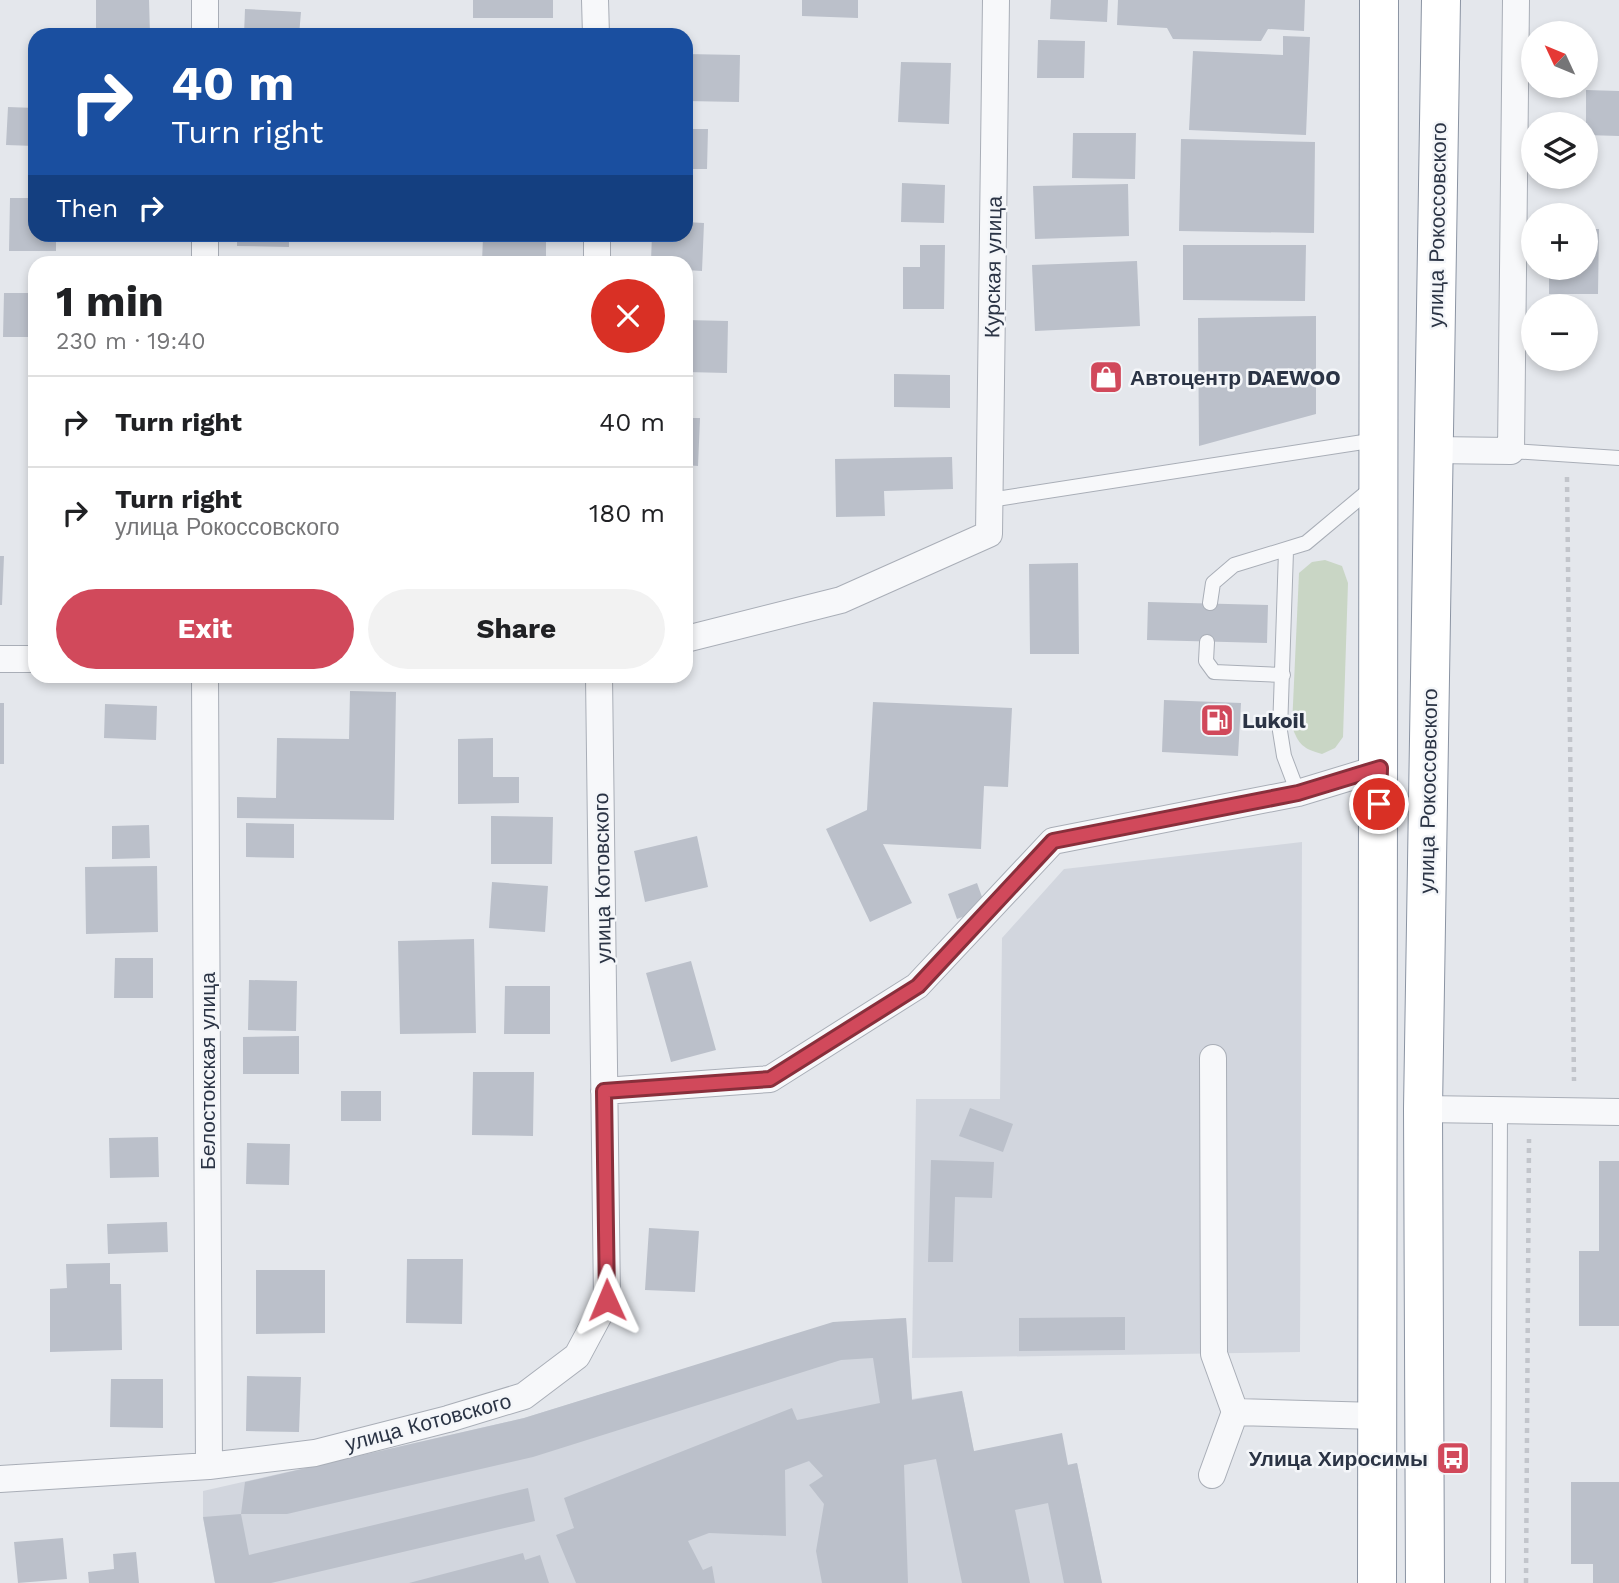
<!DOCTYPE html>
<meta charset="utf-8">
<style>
body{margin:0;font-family:"Work Sans",sans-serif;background:#f2f2f2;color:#202124;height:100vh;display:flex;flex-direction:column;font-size:26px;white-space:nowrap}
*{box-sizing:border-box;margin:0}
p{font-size:23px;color:#757577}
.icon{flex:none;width:38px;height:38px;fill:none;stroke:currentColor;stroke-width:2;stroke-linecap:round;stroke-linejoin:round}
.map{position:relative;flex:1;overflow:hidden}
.details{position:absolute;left:28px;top:256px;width:665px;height:427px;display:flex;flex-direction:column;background:#fff;border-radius:21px;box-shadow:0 4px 10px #0003}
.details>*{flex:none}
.top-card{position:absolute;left:28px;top:28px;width:665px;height:214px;border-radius:21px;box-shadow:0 4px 10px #0003;background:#1a4fa0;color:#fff;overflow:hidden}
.needle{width:46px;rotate:314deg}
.controls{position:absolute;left:1521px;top:21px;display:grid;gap:14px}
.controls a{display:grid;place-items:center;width:77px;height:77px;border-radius:50%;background:#fff;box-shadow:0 4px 10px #0003;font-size:35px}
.pin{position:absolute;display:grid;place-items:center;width:60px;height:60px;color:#fff;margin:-30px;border:4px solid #fff;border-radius:50%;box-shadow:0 2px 7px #0007}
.me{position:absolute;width:77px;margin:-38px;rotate:359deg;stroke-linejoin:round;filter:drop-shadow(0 0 5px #0008)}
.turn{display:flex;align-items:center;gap:24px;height:147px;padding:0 28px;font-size:32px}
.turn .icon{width:91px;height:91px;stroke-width:2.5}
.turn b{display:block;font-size:49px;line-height:60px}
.then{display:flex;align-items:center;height:66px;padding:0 28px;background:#0003;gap:14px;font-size:26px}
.round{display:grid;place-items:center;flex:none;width:74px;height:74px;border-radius:37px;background:#f2f2f2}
.head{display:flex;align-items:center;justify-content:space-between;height:119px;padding:0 28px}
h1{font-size:42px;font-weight:700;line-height:52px}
.cta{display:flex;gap:14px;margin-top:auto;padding:14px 28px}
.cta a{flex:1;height:80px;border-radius:42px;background:#d1495b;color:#fff;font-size:28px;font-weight:700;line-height:80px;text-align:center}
.cta a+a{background:#f2f2f2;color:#202124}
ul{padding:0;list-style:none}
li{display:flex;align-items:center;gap:21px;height:91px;padding:0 28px;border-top:2px solid #e0e0e0}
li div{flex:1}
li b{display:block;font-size:26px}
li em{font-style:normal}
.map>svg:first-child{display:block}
.built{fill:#d2d6de}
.green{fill:#c9d6c5}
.building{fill:#bbc0ca}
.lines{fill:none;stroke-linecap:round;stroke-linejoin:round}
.service-casing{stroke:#a9aeb7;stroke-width:16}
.minor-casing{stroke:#a9aeb7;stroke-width:28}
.trunk-casing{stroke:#8b94a3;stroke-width:40}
.path{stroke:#c2c5cb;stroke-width:4.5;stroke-dasharray:5 5;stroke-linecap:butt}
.service{stroke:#f7f8fa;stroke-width:14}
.minor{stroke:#f7f8fa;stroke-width:26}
.trunk{stroke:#fff;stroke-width:38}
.route-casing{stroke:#882f3b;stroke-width:18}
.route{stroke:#d1495b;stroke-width:12}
.labels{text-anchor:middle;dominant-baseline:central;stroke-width:5;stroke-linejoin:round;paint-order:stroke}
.street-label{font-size:21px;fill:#2b3445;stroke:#f4f6f9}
.poi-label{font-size:21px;font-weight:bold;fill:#2b3445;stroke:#f4f6f9;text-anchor:start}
</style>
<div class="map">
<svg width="1619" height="1583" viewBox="0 0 1619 1583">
<rect width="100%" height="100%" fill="#e4e7ec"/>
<path class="built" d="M1302 842 1300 1352 912 1358 916 1099H1000L1002 938 1064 869Z
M906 1318 912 1399 962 1391 980 1483 1077 1463 1102 1583H215L203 1517V1491L524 1418 837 1322Z"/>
<path class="green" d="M1325 560 1342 566 1348 583 1343 737 1335 748 1322 754C1303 749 1298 744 1292 726L1299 573 1312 562Z"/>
<path class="building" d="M96 0H149L150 35H96Z
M473 0H553V18H473Z
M802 0H858V18L802 16Z
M1051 0H1108L1107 22 1050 19Z
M1118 0H1305L1304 31 1268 29 1261 41 1173 39 1167 28 1117 25Z
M245 9 301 12 299 35H244Z
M1283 36 1310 37 1306 135 1189 130 1193 51 1283 55Z
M1038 40 1085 41 1084 78H1037Z
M686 54 740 55 739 102 686 101Z
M901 62 951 63 949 124 898 122Z
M1586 90 1619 91V136L1586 135Z
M8 107 35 108V146L6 145Z
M686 129H708L707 169H686Z
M1073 133H1136L1135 179 1072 178Z
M1181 139 1315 142 1314 233 1179 231Z
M902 183 945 185 944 223 901 222Z
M1128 184 1129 236 1035 239 1033 186Z
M10 198H35V234H56V251H9Z
M686 222 704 223 702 271 686 270V262H651L652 234H686Z
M1586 229H1599L1598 294H1549V268H1586Z
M237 234H289V247L237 246Z
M483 237 546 238V262H482Z
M920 245H945L944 309H903V267H920Z
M1183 245H1306L1305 301 1183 300Z
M1137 261 1140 326 1035 331 1032 265Z
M4 293H35V337H3Z
M1316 316V414L1199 446 1198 318Z
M686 320 728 321 727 373 686 372Z
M894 374 950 375V408L894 407Z
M686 418H700L698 466 686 465Z
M952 457 953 489 884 491 885 516 836 517 835 459Z
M0 556H4L2 605H0Z
M1078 563 1079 654H1030L1029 564Z
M1148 602 1268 605 1267 643 1147 640Z
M350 691 396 692 394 820 237 818V797L276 798 277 738 349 739Z
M1164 700 1241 703 1238 756 1162 752Z
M873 702 1012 708 1008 787 984 786 981 849 883 844 912 903 870 922 826 829 867 810Z
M0 703H4V764H0Z
M105 704 157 706 156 740 104 738Z
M493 738V777H519V803L458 804V739Z
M491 816 553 817 552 864H491Z
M246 823 294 824V858L246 857Z
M149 825 150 858 112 859V826Z
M697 836 708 887 645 902 634 851Z
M157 866 158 932 86 934 85 867Z
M492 882 548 886 545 932 489 928Z
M977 883 986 908 957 919 948 894Z
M474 939 476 1033 400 1034 398 941Z
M115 958H153V998H114Z
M691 961 716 1050 671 1062 646 973Z
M249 980 297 981 296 1031 248 1030Z
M505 986H550V1034H504Z
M299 1036V1074H243V1037Z
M473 1072H534L533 1136 472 1135Z
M341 1091H381V1121H341Z
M970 1108 1013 1124 1003 1152 959 1136Z
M158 1137 159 1177 110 1178 109 1138Z
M247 1143 290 1144 289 1185 246 1184Z
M931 1160 994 1162 992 1198 955 1197 953 1262H928Z
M1599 1161H1619V1326H1579V1251H1599Z
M167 1222 168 1252 108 1254 107 1224Z
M649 1228 699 1231 695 1292 645 1290Z
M407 1259H463L462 1324 406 1323Z
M110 1263V1284H121L122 1350 50 1352V1289L67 1288 66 1264Z
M256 1270H325V1333L256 1334Z
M1125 1317V1350L1019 1351V1318Z
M906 1318 912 1400 962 1391 974 1451 1062 1433 1068 1465 1077 1463 1102 1583H1064L1048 1503 1015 1510 1030 1583H962L936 1459 904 1465 908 1583H822L816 1551 824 1504 809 1485 823 1476 809 1461 785 1470 786 1536 709 1533 688 1541 703 1570 712 1566 715 1583H576L556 1535 574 1528 564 1498 792 1408 797 1420 880 1403 873 1358 841 1360 533 1457 287 1514H241L245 1482 524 1418 833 1322Z
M247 1376 301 1377 299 1432 246 1431Z
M111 1379H163V1428L110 1427Z
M1571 1482H1619V1583H1593V1564H1571Z
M528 1488 535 1521 271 1583H215L203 1517 241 1514 249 1555Z
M63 1538 67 1579 18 1583 14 1542Z
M136 1552 139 1583H89L88 1572 114 1569 113 1554Z
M523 1553 525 1560 540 1555 549 1583H409Z"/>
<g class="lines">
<g class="service-casing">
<path id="service" d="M1511 451 1619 458
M990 500 1376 440
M1286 551 1280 731 1284 756 1298 793
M1210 603 1213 583 1234 565 1306 543 1373 487
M1207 642 1206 661 1214 672 1283 675
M1498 1583 1500 1111"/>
</g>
<g class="minor-casing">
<path id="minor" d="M205 0V35
M595 0 596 35
M205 234V262
M597 234V262
M1433 450 1511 451 1516 0
M686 639 841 600 989 534 996 0
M0 659H35
M205 676 209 1466
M1213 1058 1214 1354 1235 1412
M604 1091 770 1079 917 986 1053 841 1298 793 1380 768
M1423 1109 1619 1112
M1212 1475 1235 1412 1377 1416
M0 1479 209 1466 315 1453 448 1419 524 1396 577 1356 607 1300 599 676"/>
</g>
<g class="trunk-casing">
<path id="trunk" d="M1377 1583 1379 0
M1425 1583 1423 1109 1441 0"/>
</g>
<path class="path" d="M1567 477 1574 1081
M1526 1583 1529 1139"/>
<use href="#service" class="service"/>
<use href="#minor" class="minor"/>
<use href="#trunk" class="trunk"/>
</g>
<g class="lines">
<g class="route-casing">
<path id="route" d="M607 1300 604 1091 770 1079 918 986 1053 841 1298 793 1380 768 1379 804"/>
</g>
<use href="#route" class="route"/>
</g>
<defs>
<g id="shop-square" transform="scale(1.75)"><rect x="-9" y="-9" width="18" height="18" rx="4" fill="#d1495b" stroke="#f4f6f9"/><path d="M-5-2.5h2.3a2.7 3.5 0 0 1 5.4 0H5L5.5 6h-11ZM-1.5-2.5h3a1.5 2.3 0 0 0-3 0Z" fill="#fff"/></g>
<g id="fuel-square" transform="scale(1.75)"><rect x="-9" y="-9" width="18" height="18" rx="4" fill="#d1495b" stroke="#f4f6f9"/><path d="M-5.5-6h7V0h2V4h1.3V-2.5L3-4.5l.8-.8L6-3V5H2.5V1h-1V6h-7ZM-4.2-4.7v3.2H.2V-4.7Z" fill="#fff"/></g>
<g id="bus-square" transform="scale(1.75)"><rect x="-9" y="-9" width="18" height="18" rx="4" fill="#d1495b" stroke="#f4f6f9"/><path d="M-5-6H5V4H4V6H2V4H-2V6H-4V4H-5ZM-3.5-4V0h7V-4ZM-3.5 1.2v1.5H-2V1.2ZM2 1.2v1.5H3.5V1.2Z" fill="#fff"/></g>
</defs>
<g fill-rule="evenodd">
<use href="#shop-square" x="1106" y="377"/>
<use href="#fuel-square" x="1217" y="720"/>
<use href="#bus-square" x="1453" y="1458"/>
</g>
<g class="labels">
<g class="street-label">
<text transform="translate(1437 225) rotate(-89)">улица Рокоссовского</text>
<text transform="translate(993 267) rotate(-89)">Курская улица</text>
<text transform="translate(1428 791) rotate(-89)">улица Рокоссовского</text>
<text transform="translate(602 878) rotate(-91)">улица Котовского</text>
<text transform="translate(207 1071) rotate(-90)">Белостокская улица</text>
<text transform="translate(428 1422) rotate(-15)">улица Котовского</text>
</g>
<g class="poi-label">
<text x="1130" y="377">Автоцентр DAEWOO</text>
<text x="1242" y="720">Lukoil</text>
<text x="1428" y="1458" text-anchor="end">Улица Хиросимы</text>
</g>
</g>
</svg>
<div class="controls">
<a><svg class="needle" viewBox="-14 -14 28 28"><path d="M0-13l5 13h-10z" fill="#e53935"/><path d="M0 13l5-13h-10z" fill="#757577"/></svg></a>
<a><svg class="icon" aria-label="layers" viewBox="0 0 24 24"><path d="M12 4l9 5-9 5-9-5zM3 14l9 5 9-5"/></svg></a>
<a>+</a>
<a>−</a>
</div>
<div class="pin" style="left:1379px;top:804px;background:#d93025"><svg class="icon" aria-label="arrive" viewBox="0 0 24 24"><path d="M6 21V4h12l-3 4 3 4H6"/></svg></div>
<svg class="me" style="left:607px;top:1300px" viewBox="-20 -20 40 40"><path d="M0-17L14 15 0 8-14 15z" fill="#d1495b" stroke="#fff" stroke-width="4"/></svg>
<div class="top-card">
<div class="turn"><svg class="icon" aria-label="right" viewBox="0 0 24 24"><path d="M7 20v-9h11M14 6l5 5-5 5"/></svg><div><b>40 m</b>Turn right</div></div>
<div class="then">Then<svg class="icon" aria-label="right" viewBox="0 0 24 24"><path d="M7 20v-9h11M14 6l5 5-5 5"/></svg></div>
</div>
<section class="details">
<div class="head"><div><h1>1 min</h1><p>230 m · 19:40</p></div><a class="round" style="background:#d93025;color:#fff"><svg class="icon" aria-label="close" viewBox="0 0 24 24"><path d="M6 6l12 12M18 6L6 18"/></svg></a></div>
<ul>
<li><svg class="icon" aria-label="right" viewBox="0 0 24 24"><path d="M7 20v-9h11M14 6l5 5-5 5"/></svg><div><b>Turn right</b></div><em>40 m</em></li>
<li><svg class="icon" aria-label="right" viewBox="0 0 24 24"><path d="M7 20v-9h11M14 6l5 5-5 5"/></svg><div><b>Turn right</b><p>улица Рокоссовского</p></div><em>180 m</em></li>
</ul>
<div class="cta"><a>Exit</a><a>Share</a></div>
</section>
</div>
